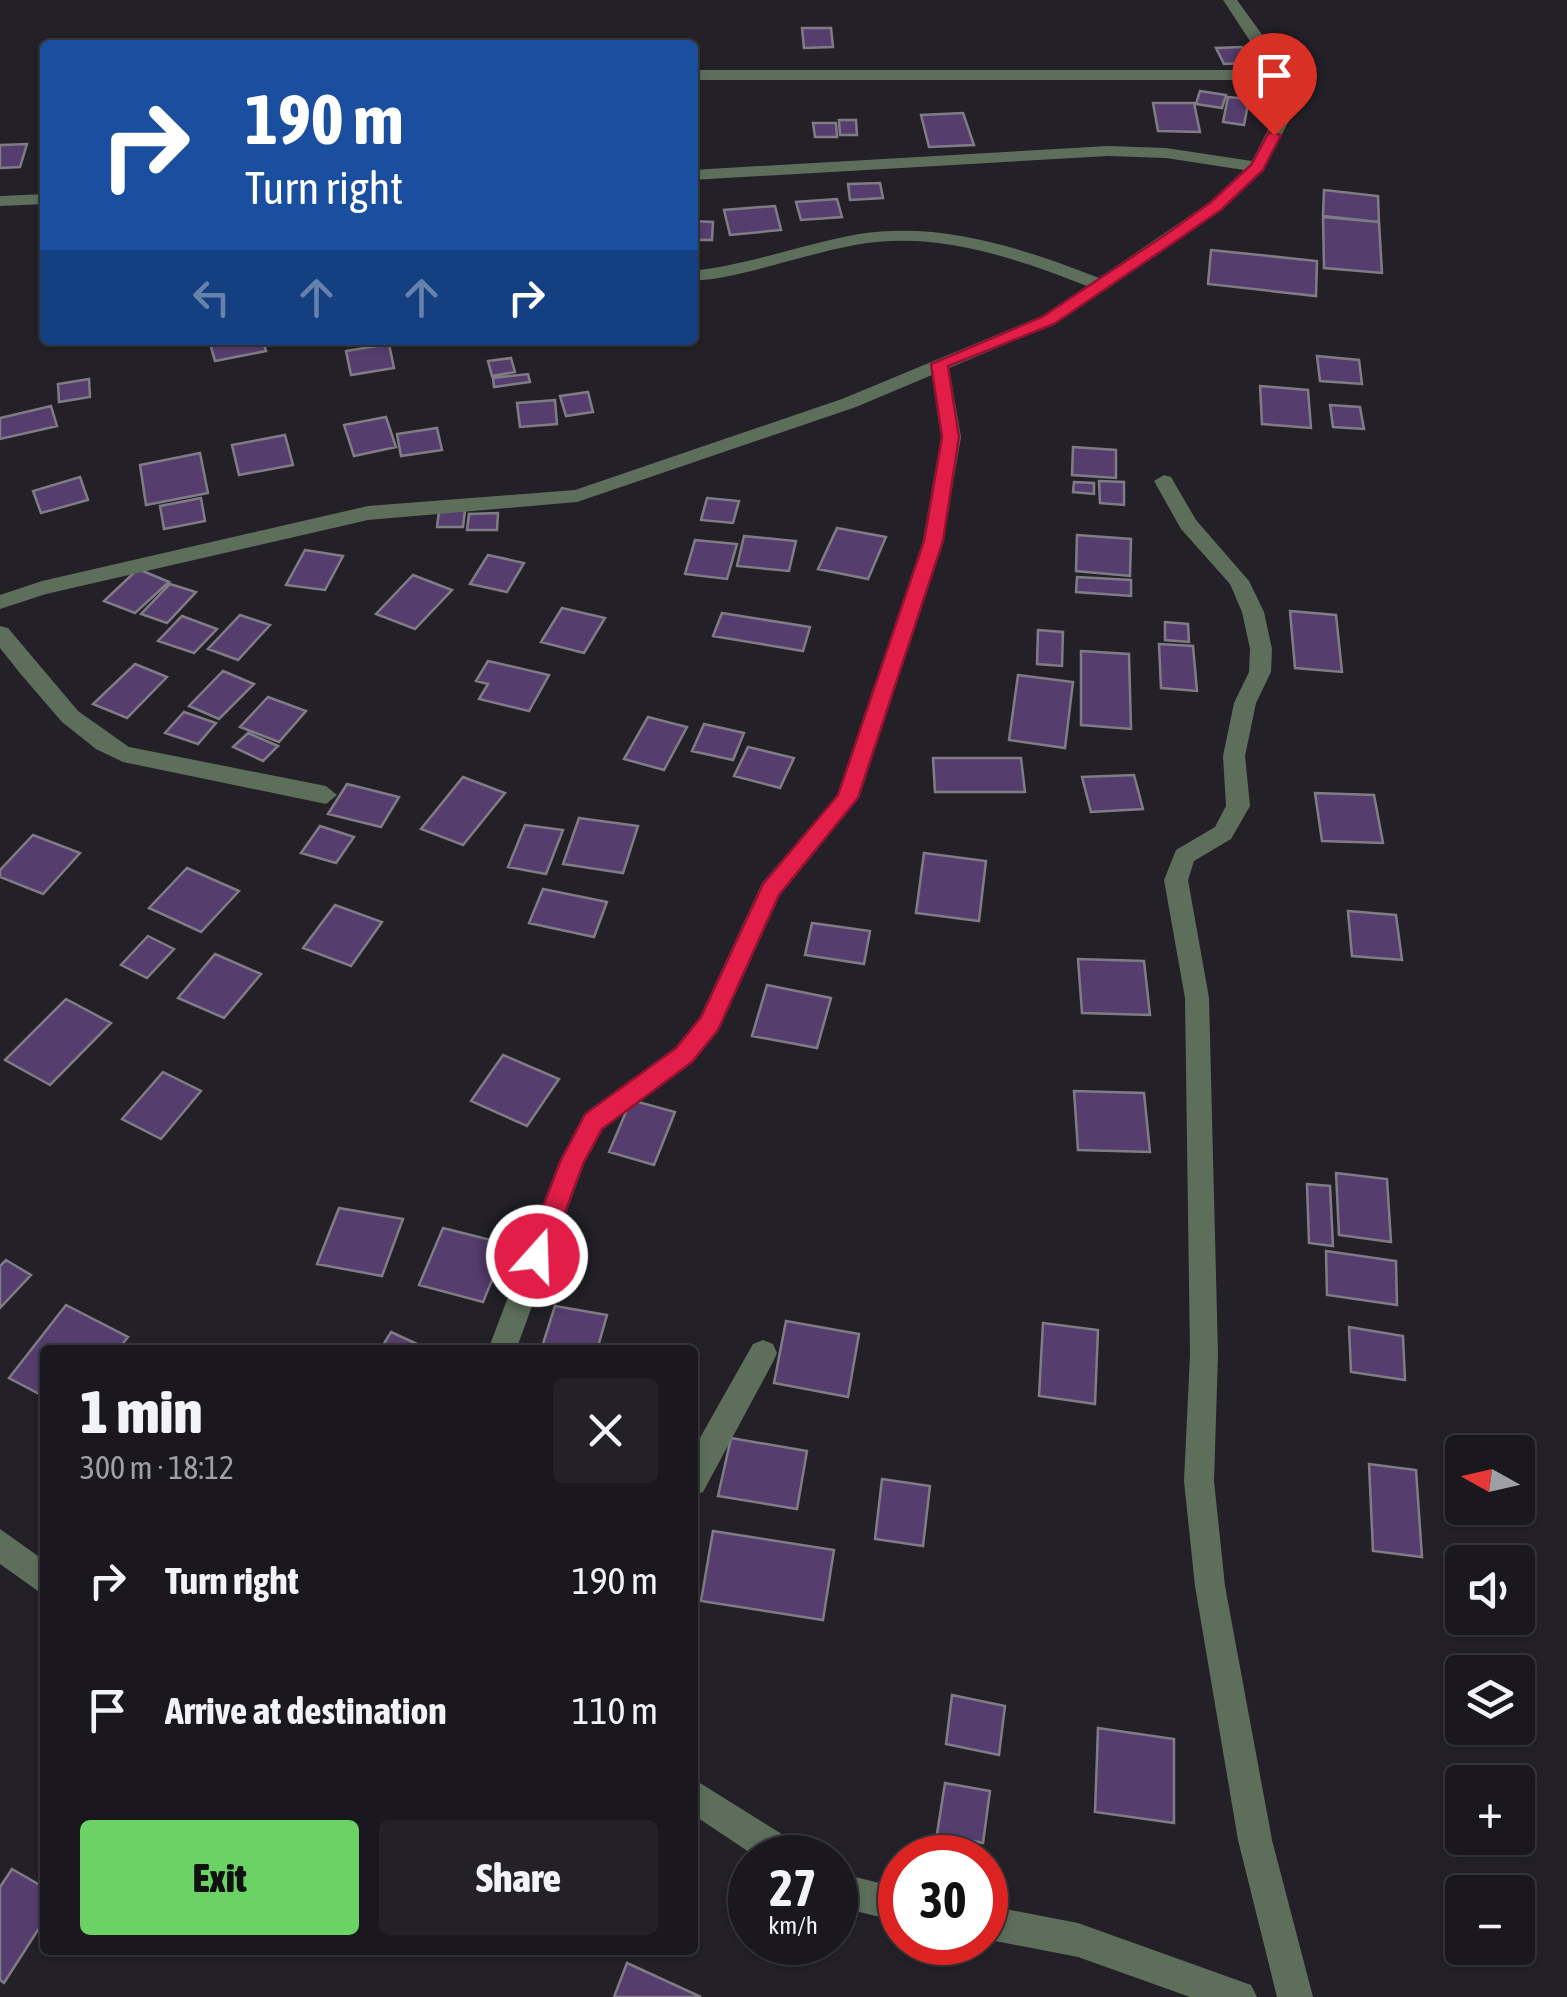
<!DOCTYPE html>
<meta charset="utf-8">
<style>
body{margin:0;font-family:"Asap Condensed",sans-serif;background:#232127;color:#f1f3f6;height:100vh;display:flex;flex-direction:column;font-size:38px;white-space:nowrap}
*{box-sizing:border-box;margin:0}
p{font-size:32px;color:#9fa0a4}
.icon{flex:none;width:55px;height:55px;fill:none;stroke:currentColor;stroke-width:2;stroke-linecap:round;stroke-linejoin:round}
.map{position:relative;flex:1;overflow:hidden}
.drawer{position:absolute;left:40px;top:1345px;width:658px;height:610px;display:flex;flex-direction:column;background:#1a181e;border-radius:10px;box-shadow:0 2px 8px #0004,0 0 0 2px #38373c}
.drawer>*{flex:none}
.guide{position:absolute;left:40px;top:40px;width:658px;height:305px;border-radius:10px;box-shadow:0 2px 8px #0004,0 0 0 2px #38373c;background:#1a4fa0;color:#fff;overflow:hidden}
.needle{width:65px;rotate:278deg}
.buttons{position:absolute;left:1445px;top:1435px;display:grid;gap:20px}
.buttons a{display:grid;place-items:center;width:90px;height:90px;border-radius:10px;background:#1a181e;box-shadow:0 2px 8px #0004,0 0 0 2px #38373c;font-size:50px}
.speed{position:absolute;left:728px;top:1835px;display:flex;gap:20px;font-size:50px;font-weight:700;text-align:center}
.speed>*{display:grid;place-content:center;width:130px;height:130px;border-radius:50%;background:#1a181e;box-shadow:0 2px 8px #0004,0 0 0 2px #38373c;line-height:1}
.speed small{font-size:25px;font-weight:400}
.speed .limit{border:15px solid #d22;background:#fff;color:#111}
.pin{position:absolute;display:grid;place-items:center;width:85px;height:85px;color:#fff;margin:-102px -42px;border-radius:50% 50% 50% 0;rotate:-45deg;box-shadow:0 0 10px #0007}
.pin .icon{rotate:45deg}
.me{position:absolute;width:110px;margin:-55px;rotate:20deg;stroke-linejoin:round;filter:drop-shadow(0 0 8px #0008)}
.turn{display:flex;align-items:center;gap:35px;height:210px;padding:0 40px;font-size:45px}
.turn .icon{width:130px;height:130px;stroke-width:2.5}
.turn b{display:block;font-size:70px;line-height:85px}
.lanes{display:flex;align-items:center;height:95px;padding:0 40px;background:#0003;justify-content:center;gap:50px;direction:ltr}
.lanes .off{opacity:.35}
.round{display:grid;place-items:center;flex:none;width:105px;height:105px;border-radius:10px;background:#232127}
.headline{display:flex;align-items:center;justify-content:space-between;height:170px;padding:0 40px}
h1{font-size:60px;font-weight:800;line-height:75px}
.cta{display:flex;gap:20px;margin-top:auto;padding:20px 40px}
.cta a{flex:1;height:115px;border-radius:10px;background:#6bd363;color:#111;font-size:40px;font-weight:800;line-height:115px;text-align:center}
.cta a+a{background:#232127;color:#f1f3f6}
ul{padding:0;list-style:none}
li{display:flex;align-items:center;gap:30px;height:130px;padding:0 40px}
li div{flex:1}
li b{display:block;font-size:38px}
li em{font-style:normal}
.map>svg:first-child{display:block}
.building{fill:#553e6e;stroke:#807c85;stroke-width:2.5}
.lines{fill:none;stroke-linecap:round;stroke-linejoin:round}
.minor{fill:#5d6f5b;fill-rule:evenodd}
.route{fill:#e11d48;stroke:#92132f;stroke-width:2.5}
</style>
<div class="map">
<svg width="1567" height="1997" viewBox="0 0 1567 1997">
<rect width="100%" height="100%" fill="#232028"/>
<path class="building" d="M802 28H831L833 47 804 48Z
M1242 47 1250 63 1224 64 1216 48Z
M1200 91 1226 95 1222 108 1196 104Z
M1228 97 1249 99 1244 125 1223 122Z
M1153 103H1194L1200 132 1158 131Z
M963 113 974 145 929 147 921 115Z
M839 120H856L857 135H840Z
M813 123H836L837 137H815Z
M27 144 20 167 0 168V145Z
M880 183 883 198 850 200 848 184Z
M1324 190 1378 196 1379 222 1323 216Z
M837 199 842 217 801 220 796 202Z
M775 206 781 230 730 235 724 210Z
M1323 217 1379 222 1382 273 1324 268Z
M692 221 713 222 712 240H692Z
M1211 250 1317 261 1316 296 1208 284Z
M209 340H263L266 351 215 361Z
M389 344 394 368 351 375 346 351Z
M1317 356 1359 360 1362 384 1320 381Z
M511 358 515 372 492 376 488 361Z
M528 374 530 382 494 387 493 378Z
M89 379 90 397 59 402 58 384Z
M1260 386 1308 390 1311 428 1262 424Z
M588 392 593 412 566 416 560 396Z
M555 400 557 424 520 427 517 403Z
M1330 405 1360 407 1364 429 1333 427Z
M51 406 57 426 0 439V418Z
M386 417 396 447 354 456 344 425Z
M437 428 442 450 401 456 397 434Z
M285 435 293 465 239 475 232 445Z
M1073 447 1116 450V478L1072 475Z
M200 453 208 493 146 505 140 465Z
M80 477 88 500 41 513 33 491Z
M1099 481 1124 482V505L1100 503Z
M1074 482 1094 483V494L1073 492Z
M201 498 205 521 164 529 160 506Z
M707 498 739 501 733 523 701 520Z
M465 510 463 527H437L439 511Z
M498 513 497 530H467L469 514Z
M837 528 886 537 868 579 818 569Z
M1077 535 1131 539 1130 576 1076 571Z
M744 536 796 541 789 571 737 566Z
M695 540 737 544 727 579 685 574Z
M305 550 343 556 325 590 286 585Z
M488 555 524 563 507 592 470 584Z
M138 569 169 582 135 613 104 601Z
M413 575 452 590 415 629 376 614Z
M1077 577 1131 580V596L1076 592Z
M170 584 196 592 167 623 141 614Z
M562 608 605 618 584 653 541 642Z
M1290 611 1336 615 1342 672 1295 668Z
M722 613 810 627 803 651 713 636Z
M240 615 270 625 238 660 208 649Z
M182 616 217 629 194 653 158 641Z
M1165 622 1188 624 1189 642 1165 640Z
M1038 630 1063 632 1062 666 1037 664Z
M1159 644 1193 646 1197 691 1161 688Z
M1081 651 1129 654 1131 729 1081 725Z
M488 661 549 675 529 711 479 699 488 684 476 681Z
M135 664 167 677 127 718 93 704Z
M223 671 254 684 219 719 189 706Z
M1018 675 1073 682 1065 748 1009 740Z
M268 697 306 711 279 742 240 727Z
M184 712 216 723 198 744 165 733Z
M648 717 687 727 664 770 624 759Z
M704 724 744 733 733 760 692 751Z
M248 733 278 746 263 761 233 747Z
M748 747 794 758 780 788 734 776Z
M933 758H1021L1025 792H935Z
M1134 775 1143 809 1091 812 1082 777Z
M463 777 505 793 463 845 421 829Z
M347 784 399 797 381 827 328 814Z
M1315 793 1374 795 1383 843 1322 841Z
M579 818 638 826 623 873 563 864Z
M525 825 563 830 546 874 508 867Z
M320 826 354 837 336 863 301 853Z
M33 835 80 853 43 894 0 877V870Z
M924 853 986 861 979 921 916 913Z
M187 868 239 891 201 932 149 908Z
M543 889 607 902 594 937 529 923Z
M335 905 382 922 351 966 303 948Z
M1348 911 1396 915 1402 960 1352 956Z
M812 923 870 931 864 964 805 955Z
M148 936 174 949 147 978 121 965Z
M215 954 261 974 224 1018 178 998Z
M1078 959 1144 961 1150 1015 1082 1013Z
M767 985 831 998 817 1048 752 1036Z
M66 999 111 1023 50 1085 5 1060Z
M503 1055 559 1079 527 1126 471 1101Z
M163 1072 201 1091 161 1139 122 1119Z
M1074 1091 1144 1093 1150 1152 1078 1150Z
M631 1100 675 1112 654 1165 609 1152Z
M1336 1173 1387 1179 1391 1242 1339 1235Z
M1307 1184 1330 1186 1333 1246 1309 1243Z
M339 1208 403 1219 382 1276 317 1264Z
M443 1228 507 1244 483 1302 419 1285Z
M1326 1251 1396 1261 1397 1305 1327 1295Z
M6 1260 31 1275 0 1308V1266Z
M66 1305 128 1337 118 1350H45V1397L9 1378Z
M555 1306 607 1315 597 1350H541Z
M786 1321 859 1334 848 1397 774 1383Z
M1043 1323 1098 1330 1095 1404 1039 1396Z
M1349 1327 1403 1336 1405 1380 1351 1372Z
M391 1332 430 1350H380Z
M731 1438 807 1451 797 1509 718 1496Z
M1369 1464 1416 1470 1422 1557 1373 1551Z
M882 1479 930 1486 923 1546 875 1539Z
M713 1531 834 1550 823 1620 701 1601Z
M952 1695 1005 1706 999 1755 946 1744Z
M1098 1728 1174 1739V1823L1095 1812Z
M945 1783 990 1791 983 1843 937 1834Z
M12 1869 45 1888V1919L4 1983 0 1980V1887Z
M627 1963 701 1997H614Z"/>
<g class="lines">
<path class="minor" d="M1223 0H1237L1282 62 1298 103 1263 171 1222 210 1054 324 949 368 961 437 943 541 859 798 780 895 719 1030 693 1062 603 1129 584 1164 516 1350H488L559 1162 585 1113 675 1048 700 1017 762 883 838 795 923 541 941 437 932 375 856 407 577 502 368 520 46 594 0 609V595L42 581 368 506 575 490 842 399 1042 316 1087 286C1012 257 936 230 855 245 807 254 761 271 713 279L692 281V271C750 265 802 244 859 234 942 221 1022 248 1099 278L1210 202 1244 170 1166 158 1108 156 692 180V170L1108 146 1166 148 1252 161 1282 103 1273 80H692V70H1269Z
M45 194V204L0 206V196Z
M1164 475 1171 477 1196 520 1249 581 1264 612 1272 649 1271 672 1256 703 1245 756 1250 806 1231 839 1194 861 1188 880 1209 998 1218 1355 1214 1481 1225 1586 1272 1840 1313 1997H1277L1238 1840 1195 1586 1184 1481 1190 1355 1185 998 1164 880 1176 850 1215 827 1226 806 1223 756 1234 703 1249 672 1250 649 1242 612 1230 584 1181 529 1154 481Z
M0 626 8 628 78 711 129 747 326 786 337 795 326 804 123 762 96 749 62 722 19 672 0 648Z
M763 1340 773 1344 777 1353 773 1362 703 1492 692 1496V1452L753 1344Z
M0 1529 45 1561V1596L0 1564Z
M692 1778 801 1846 806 1858H758L692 1814Z
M835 1872 900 1888V1922L835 1906Z
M985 1905 1078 1923 1251 1985 1257 1997H1190L1078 1957 985 1939Z"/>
</g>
<path class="route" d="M1269 132 1281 135 1263 170 1222 209 1176 241 1054 324 948 366 959 437 943 541 858 798 779 895 718 1030 692 1062 602 1129 583 1164 546 1264H528L524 1256 560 1162 585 1114 676 1048 701 1017 763 884 838 795 924 541 942 437 931 364 1042 317 1165 235 1211 202 1251 165Z"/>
</svg>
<div class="buttons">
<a><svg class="needle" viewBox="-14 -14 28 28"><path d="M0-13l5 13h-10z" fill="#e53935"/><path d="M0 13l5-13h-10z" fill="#9fa0a4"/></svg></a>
<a><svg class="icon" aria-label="sound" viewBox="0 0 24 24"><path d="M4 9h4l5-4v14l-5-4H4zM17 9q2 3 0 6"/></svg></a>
<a><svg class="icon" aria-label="layers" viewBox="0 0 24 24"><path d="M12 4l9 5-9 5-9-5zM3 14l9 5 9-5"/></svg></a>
<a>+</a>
<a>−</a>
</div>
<div class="speed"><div>27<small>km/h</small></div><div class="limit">30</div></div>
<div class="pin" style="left:1274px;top:135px;background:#d93025"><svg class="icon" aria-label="arrive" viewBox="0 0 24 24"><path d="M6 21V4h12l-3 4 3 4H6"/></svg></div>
<svg class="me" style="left:537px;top:1256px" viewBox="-20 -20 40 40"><circle r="17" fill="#e11d48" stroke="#fff" stroke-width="3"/><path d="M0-11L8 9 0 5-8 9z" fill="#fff"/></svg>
<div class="guide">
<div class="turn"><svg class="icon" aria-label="right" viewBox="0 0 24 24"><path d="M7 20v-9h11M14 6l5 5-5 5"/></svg><div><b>190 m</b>Turn right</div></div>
<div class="lanes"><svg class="icon off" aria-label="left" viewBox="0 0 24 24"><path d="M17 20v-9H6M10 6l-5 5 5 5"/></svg><svg class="icon off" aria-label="ahead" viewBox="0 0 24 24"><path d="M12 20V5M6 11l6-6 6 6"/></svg><svg class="icon off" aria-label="ahead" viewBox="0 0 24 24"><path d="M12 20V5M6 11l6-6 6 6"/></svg><svg class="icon" aria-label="right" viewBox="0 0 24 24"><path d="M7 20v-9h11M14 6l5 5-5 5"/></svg></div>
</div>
<section class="drawer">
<div class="headline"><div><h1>1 min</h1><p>300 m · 18:12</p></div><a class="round"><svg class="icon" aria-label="close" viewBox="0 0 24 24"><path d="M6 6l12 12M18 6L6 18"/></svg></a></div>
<ul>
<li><svg class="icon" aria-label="right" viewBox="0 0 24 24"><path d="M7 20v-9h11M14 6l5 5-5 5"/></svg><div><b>Turn right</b></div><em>190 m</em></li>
<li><svg class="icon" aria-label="arrive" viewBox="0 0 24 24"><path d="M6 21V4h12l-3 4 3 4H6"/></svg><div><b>Arrive at destination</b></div><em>110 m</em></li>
</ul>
<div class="cta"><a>Exit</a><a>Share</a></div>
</section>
</div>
